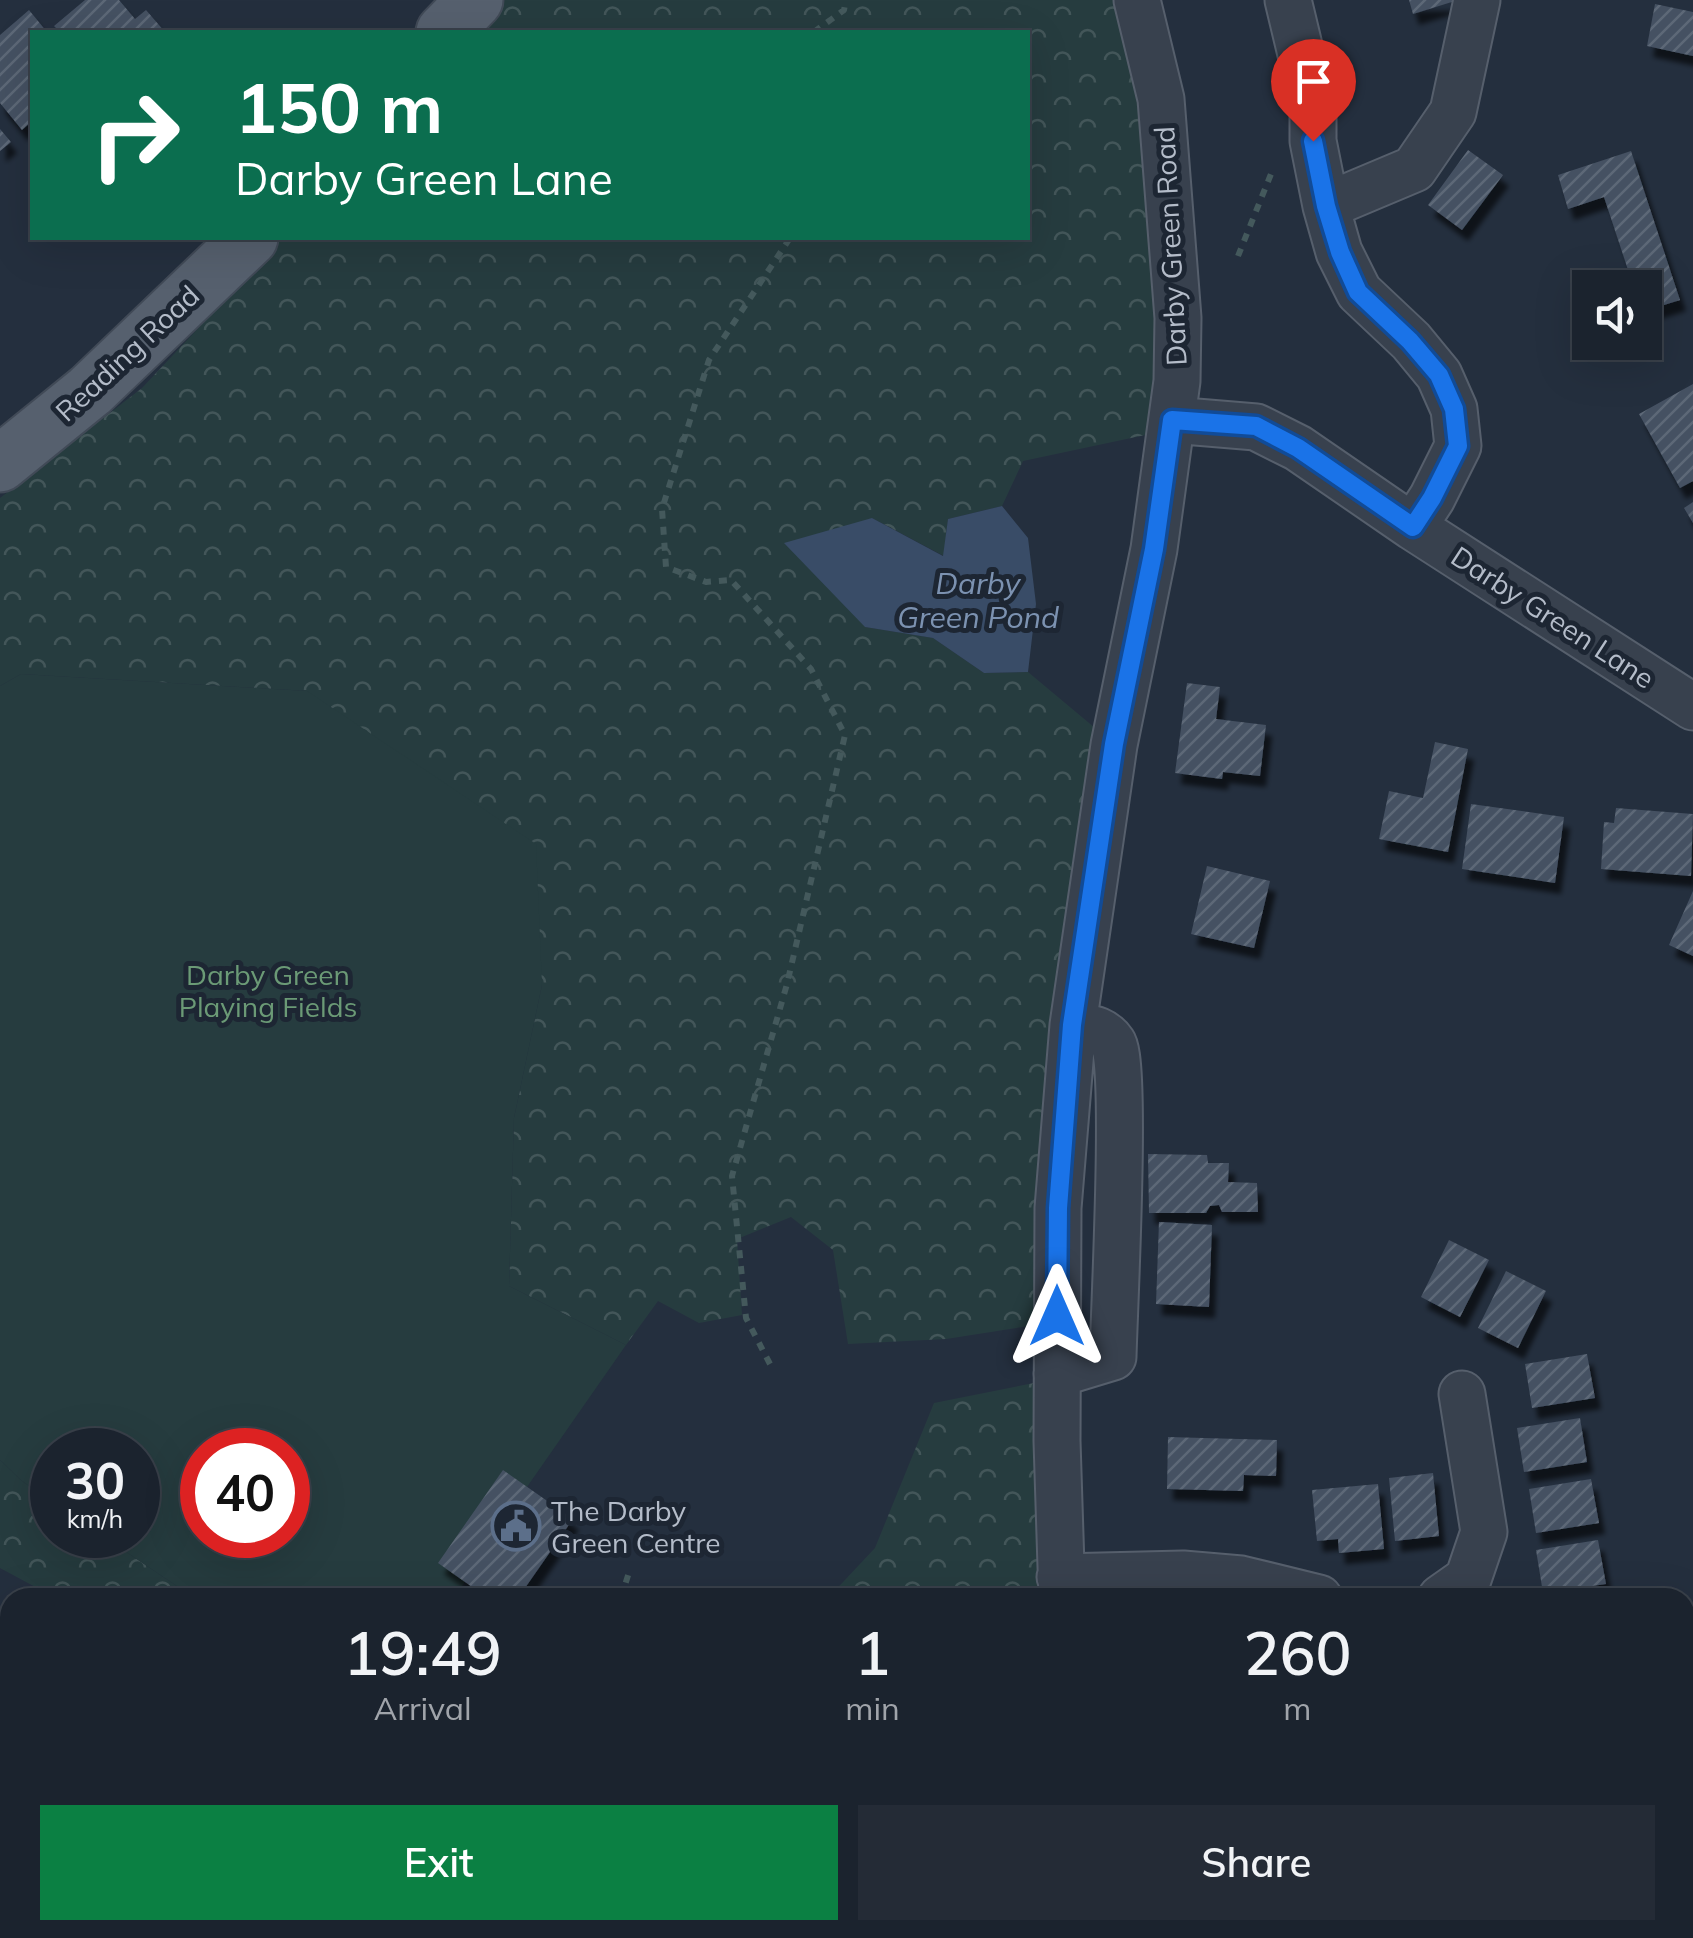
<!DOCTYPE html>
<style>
body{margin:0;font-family:Mulish,sans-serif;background:#242b36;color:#f1f3f6;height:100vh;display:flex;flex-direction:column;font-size:38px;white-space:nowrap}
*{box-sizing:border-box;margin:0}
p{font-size:32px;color:#a0a4aa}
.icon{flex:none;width:55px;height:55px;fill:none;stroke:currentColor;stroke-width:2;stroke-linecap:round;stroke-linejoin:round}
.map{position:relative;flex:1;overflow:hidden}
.panel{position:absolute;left:0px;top:1588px;width:1695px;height:352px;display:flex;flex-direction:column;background:#1b232e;border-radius:30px 30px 0 0;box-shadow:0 10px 40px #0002,0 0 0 2px #39404a}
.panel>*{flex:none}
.hud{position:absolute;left:30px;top:30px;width:1000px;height:210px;border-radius:0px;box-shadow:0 10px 40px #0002,0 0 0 2px #39404a;background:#0b6e4f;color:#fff;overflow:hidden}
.controls{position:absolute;left:1572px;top:270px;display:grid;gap:20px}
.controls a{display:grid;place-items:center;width:90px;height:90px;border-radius:0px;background:#1b232e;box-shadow:0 10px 40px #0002,0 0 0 2px #39404a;font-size:50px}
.speed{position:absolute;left:30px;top:1428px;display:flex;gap:20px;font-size:50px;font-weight:700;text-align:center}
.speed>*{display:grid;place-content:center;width:130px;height:130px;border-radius:50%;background:#1b232e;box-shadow:0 10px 40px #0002,0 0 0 2px #39404a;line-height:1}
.speed small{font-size:25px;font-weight:400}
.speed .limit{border:15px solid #d22;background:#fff;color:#111}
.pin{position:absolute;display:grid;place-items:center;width:85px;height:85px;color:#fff;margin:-102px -42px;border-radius:50% 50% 50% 0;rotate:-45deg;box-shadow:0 0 10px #0007}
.pin .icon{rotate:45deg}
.me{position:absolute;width:110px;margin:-55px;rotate:0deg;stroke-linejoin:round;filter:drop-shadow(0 0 8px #0008)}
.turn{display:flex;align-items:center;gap:35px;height:210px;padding:0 40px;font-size:45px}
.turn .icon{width:130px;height:130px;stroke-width:2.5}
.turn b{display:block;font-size:70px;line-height:85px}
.eta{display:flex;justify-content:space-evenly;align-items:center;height:170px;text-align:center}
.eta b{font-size:60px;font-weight:600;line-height:70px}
.primary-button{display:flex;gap:20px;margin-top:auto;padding:20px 40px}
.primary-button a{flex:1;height:115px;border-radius:0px;background:#0b8043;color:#fff;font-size:40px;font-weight:600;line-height:115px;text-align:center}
.primary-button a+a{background:#242b36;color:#f1f3f6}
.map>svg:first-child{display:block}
.grass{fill:url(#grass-dots)}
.forest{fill:url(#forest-crowns)}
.park{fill:#263c3f;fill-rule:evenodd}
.water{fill:#394c67}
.building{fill:url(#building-hatch);filter:url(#shadow)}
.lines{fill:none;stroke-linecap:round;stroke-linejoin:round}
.minor-casing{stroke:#565f6c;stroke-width:49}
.major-casing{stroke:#414a57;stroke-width:59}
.path{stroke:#44595c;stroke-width:6;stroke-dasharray:8 8;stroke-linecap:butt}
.minor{stroke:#38414e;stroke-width:45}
.major{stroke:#56606e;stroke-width:55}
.route-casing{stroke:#114b97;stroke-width:25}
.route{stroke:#1a73e8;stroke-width:18}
.labels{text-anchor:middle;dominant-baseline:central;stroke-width:10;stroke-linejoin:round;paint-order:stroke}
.street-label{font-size:28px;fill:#b4bcc9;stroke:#1d2633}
.park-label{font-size:28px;fill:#6b9a76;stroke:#1d2633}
.poi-label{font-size:28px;fill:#b4bcc9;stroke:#1d2633;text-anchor:start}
.water-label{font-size:30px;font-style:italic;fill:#7c92b1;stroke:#1d2633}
</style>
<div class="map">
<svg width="1693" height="1938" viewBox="0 0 1693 1938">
<defs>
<pattern id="grass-dots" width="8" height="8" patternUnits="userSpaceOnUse" patternTransform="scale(2.5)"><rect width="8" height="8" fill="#263c3f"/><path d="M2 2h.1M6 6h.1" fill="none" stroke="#435659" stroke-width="1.8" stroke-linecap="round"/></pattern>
<pattern id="forest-crowns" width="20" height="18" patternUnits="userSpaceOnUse" patternTransform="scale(2.5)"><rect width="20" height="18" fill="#263c3f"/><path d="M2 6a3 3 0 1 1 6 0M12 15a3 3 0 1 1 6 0" fill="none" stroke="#435659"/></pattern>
<pattern id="building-hatch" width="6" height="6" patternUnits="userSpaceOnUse" patternTransform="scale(2.5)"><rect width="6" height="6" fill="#455162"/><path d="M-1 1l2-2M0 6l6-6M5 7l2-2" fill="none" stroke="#5d6877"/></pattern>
<filter id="shadow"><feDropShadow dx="6" dy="11" stdDeviation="2.5" flood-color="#0009"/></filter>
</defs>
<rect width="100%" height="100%" fill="#242f3e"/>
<path class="grass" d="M412 1930H464L479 1938H407Z"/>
<path class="forest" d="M505 0H1123L1145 101 1161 260 1150 434 1023 461 1002 506 948 519 944 556 872 518 865 627 933 638 984 673 1028 672 1101 733 1035 1325 946 1339 848 1344 833 1250 791 1217 737 1239 742 1315 699 1323 658 1301 626 1345 509 1286 514 1118 542 985 307 691 21 674 0 686V498L142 388 283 238H1028V32H475Z
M1039 1382 1045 1597 828 1598 875 1548 934 1403Z
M0 1460 22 1481 52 1502V1535H101L193 1597H54L0 1568Z
M537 1930H980L974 1938H556Z"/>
<path class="park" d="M21 674 307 691 536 844 542 985 514 1118 509 1286 626 1345 527 1487 455 1597H193L101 1535H138V1450H52V1502L22 1481 0 1460V686ZM202 1450H288V1535H202Z"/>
<path class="water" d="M1002 506 1028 538 1036 604 1028 672 984 673 933 638 865 627 784 543 872 518 943 556 948 519Z"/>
<path class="building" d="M85 0H119L135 19 146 10 165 32H60L54 26Z
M1409 0H1455V1L1413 14Z
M1655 4 1693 12V56L1647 46Z
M29 10 47 32H32V121L22 130 0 103V35Z
M0 129 11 142 0 151Z
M1468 150 1503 175 1462 230 1428 205Z
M1631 151 1680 300 1645 311V288H1634L1604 197 1568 209 1558 175Z
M1693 384V481L1680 488 1639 414Z
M1693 502V523L1684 508Z
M1187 683 1220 687 1216 719 1266 725 1260 776 1223 772 1222 779 1175 773Z
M1435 742 1468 749 1448 852 1379 839 1389 791 1423 798Z
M1471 804 1564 817 1555 883 1462 869Z
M1616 808 1693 814 1691 876 1601 869 1604 822 1614 823Z
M1207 866 1270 881 1254 948 1191 934Z
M1693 891V956L1669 945Z
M1148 1154 1207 1155 1208 1163H1229L1228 1182 1257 1183 1258 1212H1222L1219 1205 1210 1206 1206 1213H1149Z
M1159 1222 1212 1225 1209 1307 1156 1304Z
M1449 1240 1489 1260 1460 1317 1421 1297Z
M1506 1271 1546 1291 1518 1348 1478 1328Z
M1587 1354 1595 1398 1532 1408 1525 1364Z
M1580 1418 1587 1462 1524 1472 1517 1428Z
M1168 1437 1277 1440 1276 1476 1244 1475 1243 1491 1167 1489Z
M503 1470 573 1519 518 1598H488L438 1563Z
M1433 1473 1439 1536 1395 1541 1389 1478Z
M1591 1479 1599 1523 1536 1533 1529 1489Z
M1378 1484 1384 1549 1339 1553 1338 1539 1317 1541 1312 1490Z
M1598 1540 1606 1584 1543 1593 1536 1550Z
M1615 1591 1616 1598H1586V1595Z
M0 1671 10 1677V1696L0 1712Z
M10 1709V1761L0 1755V1725Z
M271 1930H294L289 1938H284Z
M299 1930H364L366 1931 362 1938H295Z
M1404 1930H1472L1474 1938H1405Z"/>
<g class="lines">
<g class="minor-casing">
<path id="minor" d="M1288 0 1313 104V141L1326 206 1339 252 1359 292 1411 341 1439 375 1454 409 1458 446 1432 498 1413 527
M1326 206 1414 169 1453 112 1477 0
M1172 420 1256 427 1298 448 1413 527 1693 707
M1057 1374 1113 1357C1114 1314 1127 1063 1113 1043 1103 1028 1089 1028 1073 1025
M1060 1577 1183 1574 1241 1579 1319 1598
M1062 1598 1057 1441 1058 1208 1073 1025 1114 745 1154 549 1177 381 1178 318 1161 99 1137 0
M1441 1598 1468 1579 1484 1532 1462 1394
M1093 1930V1938
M16 1938 21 1930"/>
</g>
<g class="major-casing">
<path id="major" d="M444 32 475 0
M0 464 90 391 250 238"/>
</g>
<path class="path" d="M814 32 844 10 846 0
M1238 256 1273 169
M770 1364 746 1318 732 1176 787 984 845 735 811 669 731 580 706 582 666 567 662 509 709 360 790 238
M621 1598 630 1569
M839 1930 848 1938
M512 1938 514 1930"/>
<use href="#minor" class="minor"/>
<use href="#major" class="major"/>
</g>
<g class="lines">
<g class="route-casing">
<path id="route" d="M1057 1316 1058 1208 1072 1025 1114 744 1154 549 1172 420 1256 426 1298 448 1413 527 1432 498 1458 446 1454 409 1439 375 1410 341 1358 292 1340 252 1326 206 1313 141"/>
</g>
<use href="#route" class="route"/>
</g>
<defs>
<g id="civic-ring" transform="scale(2.5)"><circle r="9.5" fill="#1d2633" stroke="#5c6f8a" stroke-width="1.5"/><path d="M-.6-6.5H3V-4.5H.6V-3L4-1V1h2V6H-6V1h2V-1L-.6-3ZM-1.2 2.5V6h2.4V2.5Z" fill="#5c6f8a"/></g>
</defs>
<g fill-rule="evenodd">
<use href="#civic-ring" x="516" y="1526"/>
</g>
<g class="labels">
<g class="street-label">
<text transform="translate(1170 246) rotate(-93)">Darby Green Road</text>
<text transform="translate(127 353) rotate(-43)">Reading Road</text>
<text transform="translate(1553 617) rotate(33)">Darby Green Lane</text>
</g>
<g class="park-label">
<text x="268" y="974">Darby Green<tspan x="268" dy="32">Playing Fields</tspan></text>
</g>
<g class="poi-label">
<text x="551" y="1510">The Darby<tspan x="551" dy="32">Green Centre</tspan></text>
</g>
<g class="water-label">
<text x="978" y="583">Darby<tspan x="978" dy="34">Green Pond</tspan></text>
</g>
</g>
</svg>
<div class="controls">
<a><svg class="icon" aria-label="sound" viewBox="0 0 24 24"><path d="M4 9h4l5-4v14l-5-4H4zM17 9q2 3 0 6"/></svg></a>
</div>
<div class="speed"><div>30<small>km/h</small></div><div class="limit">40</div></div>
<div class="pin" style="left:1313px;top:141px;background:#d93025"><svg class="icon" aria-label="arrive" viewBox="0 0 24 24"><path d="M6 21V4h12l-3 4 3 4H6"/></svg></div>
<svg class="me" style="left:1057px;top:1316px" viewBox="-20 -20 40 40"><path d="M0-17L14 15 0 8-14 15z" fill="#1a73e8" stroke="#fff" stroke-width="4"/></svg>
<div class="hud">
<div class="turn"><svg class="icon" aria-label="right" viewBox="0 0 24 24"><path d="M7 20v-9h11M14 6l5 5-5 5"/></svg><div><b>150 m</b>Darby Green Lane</div></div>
</div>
<section class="panel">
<div class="eta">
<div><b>19:49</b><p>Arrival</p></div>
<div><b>1</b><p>min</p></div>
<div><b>260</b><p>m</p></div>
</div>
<div class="primary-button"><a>Exit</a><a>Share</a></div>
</section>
</div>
